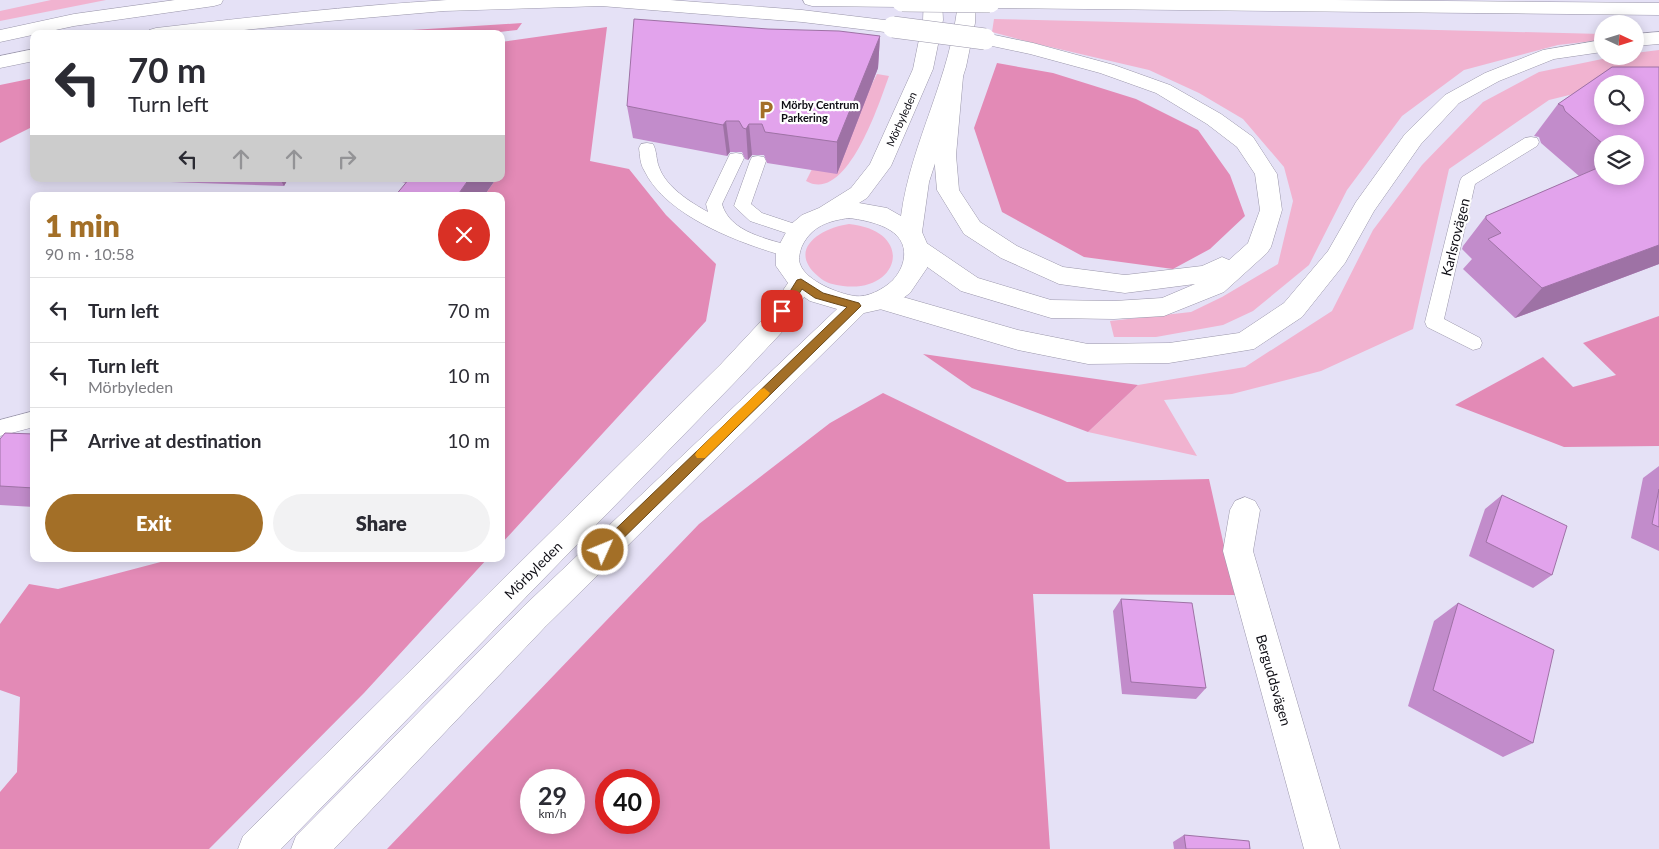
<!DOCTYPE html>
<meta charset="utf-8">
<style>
body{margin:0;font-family:Lato,sans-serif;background:#f2f2f3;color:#2b2b33;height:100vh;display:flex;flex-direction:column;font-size:19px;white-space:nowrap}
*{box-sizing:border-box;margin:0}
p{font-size:16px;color:#7c7c81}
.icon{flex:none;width:28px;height:28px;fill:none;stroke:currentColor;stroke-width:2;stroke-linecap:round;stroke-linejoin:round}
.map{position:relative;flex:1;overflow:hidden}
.sheet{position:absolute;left:30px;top:192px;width:475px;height:370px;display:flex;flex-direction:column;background:#fff;border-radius:10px;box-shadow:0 2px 12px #0003}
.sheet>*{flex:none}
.hud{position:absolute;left:30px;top:30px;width:475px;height:152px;border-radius:10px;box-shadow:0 2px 12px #0003;background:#fff;color:#2b2b33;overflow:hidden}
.needle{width:32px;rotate:94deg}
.fabs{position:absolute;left:1594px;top:15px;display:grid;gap:10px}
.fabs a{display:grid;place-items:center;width:50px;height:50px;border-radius:50%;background:#fff;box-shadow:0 2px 12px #0003;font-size:25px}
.speed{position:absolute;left:520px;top:769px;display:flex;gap:10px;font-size:25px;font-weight:700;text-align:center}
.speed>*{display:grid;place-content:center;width:65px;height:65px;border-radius:50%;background:#fff;box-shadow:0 2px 12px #0003;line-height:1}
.speed small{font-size:12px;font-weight:400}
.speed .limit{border:8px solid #d22;background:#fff;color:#111}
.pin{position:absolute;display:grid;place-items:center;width:42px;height:42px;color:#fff;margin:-21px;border-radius:10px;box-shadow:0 2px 8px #0006}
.me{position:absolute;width:55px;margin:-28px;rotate:46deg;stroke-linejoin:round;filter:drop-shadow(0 0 4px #0008)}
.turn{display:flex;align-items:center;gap:18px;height:105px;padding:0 15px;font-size:22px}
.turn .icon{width:65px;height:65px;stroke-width:2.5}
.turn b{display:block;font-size:35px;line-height:42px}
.lanes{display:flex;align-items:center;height:48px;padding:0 15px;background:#0003;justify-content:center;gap:25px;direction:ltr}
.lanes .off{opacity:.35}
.round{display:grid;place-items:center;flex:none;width:52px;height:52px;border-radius:26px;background:#f2f2f3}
.head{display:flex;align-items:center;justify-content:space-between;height:85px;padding:0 15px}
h1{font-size:30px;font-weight:800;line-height:38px;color:#a36f27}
.button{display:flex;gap:10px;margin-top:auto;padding:10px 15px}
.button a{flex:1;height:58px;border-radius:30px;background:#a36f27;color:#fff;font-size:20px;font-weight:800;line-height:58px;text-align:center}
.button a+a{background:#f2f2f3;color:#2b2b33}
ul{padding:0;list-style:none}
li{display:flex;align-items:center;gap:15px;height:65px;padding:0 15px;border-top:1px solid #e1e1e2}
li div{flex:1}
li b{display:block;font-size:19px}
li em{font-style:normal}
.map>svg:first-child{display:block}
.green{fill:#f1b3d0}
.forest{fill:#e38ab6;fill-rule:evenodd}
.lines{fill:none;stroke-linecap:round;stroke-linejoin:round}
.service-casing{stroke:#9a96aa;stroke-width:1}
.minor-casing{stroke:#9a96aa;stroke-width:1}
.tertiary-casing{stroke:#9a96aa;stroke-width:1}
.motorway-casing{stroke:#9a96aa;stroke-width:1}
.service{fill:#fff;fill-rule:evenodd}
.minor{fill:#fff;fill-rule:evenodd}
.tertiary{fill:#fff;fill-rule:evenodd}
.motorway{fill:#fff;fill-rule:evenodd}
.motorway-bridge-casing{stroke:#9a96aa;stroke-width:22;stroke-linecap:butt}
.motorway-bridge{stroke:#fff;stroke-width:21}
.wall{fill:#c28ccb;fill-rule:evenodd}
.shaded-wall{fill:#9e72a5}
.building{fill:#e2a3ec;stroke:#9e72a5;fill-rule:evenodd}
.route{fill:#a36f27;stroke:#6a4819}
.slow{fill:#f59e0b}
.labels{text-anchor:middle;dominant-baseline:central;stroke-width:4.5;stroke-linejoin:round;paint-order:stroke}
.far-poi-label{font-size:11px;font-weight:bold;fill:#0e0d14;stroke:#fff;text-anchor:start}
.far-street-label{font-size:11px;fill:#0e0d14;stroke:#fff}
.street-label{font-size:14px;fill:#0e0d14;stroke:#fff}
</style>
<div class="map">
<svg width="1659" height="849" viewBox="0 0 1659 849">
<rect width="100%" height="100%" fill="#e5e1f6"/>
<path class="green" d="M51 0H106L0 21V11Z
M994 19 1602 34V40L1558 45 1464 70 1402 116 1347 190 1309 265 1253 311 1223 325 1156 337H1114L1110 321 1191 312 1222 297 1278 264 1293 201 1284 167 1243 119 1199 93 1149 70 1029 42 992 32Z
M1659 50V74L1602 84V87L1549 100 1449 169 1413 329 1321 371 1232 394 1164 400 1197 456 1088 432 1138 385 1245 367 1332 311 1373 230 1422 165 1483 102 1539 72 1617 56H1635V53Z
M877 74 889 76C880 101 847 205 806 181L812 169 847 134Z
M849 224C916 231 900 293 843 286 835 285 825 283 819 277 786 250 820 228 849 224Z"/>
<path class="forest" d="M522 23 517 30 483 34H349Z
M607 27 590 161 629 169 666 215 716 264 706 321 501 544V196H484L496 179H501V170L504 167 501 166V42Z
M997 63 1053 73 1136 99 1198 130 1230 175 1245 216 1210 249 1173 269 1084 257 1002 212 974 128Z
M34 78V126L0 143V85Z
M1659 316V446L1564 447 1455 405 1543 357 1573 387 1616 375 1583 343Z
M923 354 1138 385 1088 432 972 388Z
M883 393 1067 482 1209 479 1235 595 1033 594 1050 849H387L699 524 830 423ZM531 780H574V822H531ZM606 780H649V822H606Z
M172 559H487L364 693 209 849H0V792L17 772 20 697 0 690V624L29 584 58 589Z"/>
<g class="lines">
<g class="service-casing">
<path id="service" d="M1531 137 1537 138 1539 142 1537 146 1475 184 1444 319 1480 338 1482 343 1480 348 1473 350 1427 327 1425 322 1460 181 1462 177 1525 138Z
M647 143 653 144C657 151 656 160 659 167 666 187 690 202 708 212L706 204 728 158 730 154 736 153 742 154 744 158 722 204C730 233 769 239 794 247L797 251 794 255 788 257C742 244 666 217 644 170 640 164 640 155 639 148L641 144Z
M758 156 764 157 766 161 751 204 762 213 804 227 807 231 804 235 798 237 750 221 734 206 750 161 752 157Z
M34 411V427L0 436V420Z"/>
</g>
<g class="minor-casing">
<path id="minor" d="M1245 497 1255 501 1260 510 1253 551 1340 849H1304L1223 551 1230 510 1235 501Z"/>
</g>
<g class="tertiary-casing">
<path id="tertiary" d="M924 0H942L943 20 933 69 891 166 867 198 859 203 887 208 901 216C911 141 952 76 958 0H976L975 23 966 67 929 182 922 232 929 248 927 268 910 293 891 307 864 313 545 627 334 849H291L296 836 523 607 837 309 810 301 804 297 782 332 739 378 281 849H238L243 836 721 364 764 318 788 283 776 266V251L790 225 802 215 819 208 851 188 870 164 913 69 923 20ZM849 218C871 221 907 228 904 257 903 266 899 273 893 280 884 289 867 298 855 296 839 294 806 281 800 264 798 259 800 251 802 246 812 226 828 221 849 218Z"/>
</g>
<g class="motorway-casing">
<path id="motorway" d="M175 0H223L221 4 214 6 74 26 0 42V30L74 14Z
M447 0H670L802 10 893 21 900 23 903 27 900 31 893 33 802 22 601 6 444 11 329 21 206 34H147L149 30 156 28C253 17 349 6 447 0Z
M803 0H911V1L909 5 902 7 812 6 805 4Z
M982 0H1335L1659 3V15L990 8 983 6 981 2Z
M1659 32V44L1635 46V34Z
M985 33 1033 43 1114 65 1170 85 1221 114 1253 137 1277 174 1282 210 1271 247 1267 253 1224 292 1164 316 1114 319 1051 318 961 291 909 254 905 248 909 242 917 240 925 242 978 278 1051 300 1114 301 1162 298 1195 284 1125 293 1059 284 1001 258 964 234 937 190 934 155 943 77 946 73 953 71 960 73 963 77 956 155 959 190 980 222 1017 246 1063 267 1125 275 1202 266 1222 257 1229 260 1248 243 1260 210 1255 174 1237 147 1207 124 1156 93 1100 73 1030 54 978 43 975 39 978 35Z
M1602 40V52L1554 59 1499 81 1459 103 1421 144 1374 211 1345 263 1302 317 1254 349 1169 363 1088 364 1018 350 873 307 870 300 873 293 882 291 1018 330 1088 344 1169 343 1239 333 1284 303 1328 251 1356 202 1405 134 1445 95 1485 73 1543 50Z
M34 49V61L0 68V56Z"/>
</g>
<use href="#service" class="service"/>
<use href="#minor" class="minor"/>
<use href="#tertiary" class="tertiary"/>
<use href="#motorway" class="motorway"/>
<g class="motorway-bridge-casing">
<path id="motorway-bridge" d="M902 1 990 2
M893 27 985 39"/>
</g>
<use href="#motorway-bridge" class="motorway-bridge"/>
</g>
<path class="wall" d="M768 29 880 36 878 68 837 174 767 163 764 155H752L748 160 745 159 742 152H730L727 156 633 138 627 106Z
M1612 67H1659V264L1515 318 1463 269 1472 259 1462 249 1463 246 1486 216 1579 176 1541 143 1539 137 1534 136 1558 104ZM1602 84H1635V116H1602ZM1602 144H1635V176H1602Z
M112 179H288L284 186 113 180Z
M390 179H496L406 183Z
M34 434V507L0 505V439Z
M1659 466V551L1631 538 1643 478Z
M1502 495 1552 575 1533 588 1469 556 1485 509Z
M1121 599 1206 688 1196 699 1122 694 1113 611Z
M1458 603 1533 743 1503 757 1408 706 1434 621Z
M1184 835 1250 849H1174L1173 842Z"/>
<path class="shaded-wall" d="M880 36 878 68 837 174V142Z
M726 121 730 152 727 156 723 125Z
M749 124 752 155 748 160 746 129Z
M501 159 504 166 501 170Z
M280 179H288L284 186Z
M469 179H496L484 196H457Z
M1659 245V264L1515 318 1542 288Z"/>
<path class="building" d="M634 19 768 29 839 31 880 36 837 142 765 132 762 124H749L746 129 743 128 739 121H726L723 125 627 106Z
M1612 67H1659V245L1542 288 1488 239 1501 233 1486 219V216L1602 166V176H1635V144H1603L1565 111 1563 106 1558 104ZM1602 84H1635V116H1602Z
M409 179H469L457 196H395Z
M5 433 34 434V488L0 486V439Z
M1659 489V527L1652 524Z
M1502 495 1567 526 1552 575 1486 542Z
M1121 599 1192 603 1206 688 1131 682Z
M1458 603 1554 650 1533 743 1433 690Z
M1184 835 1249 841 1250 849H1186Z"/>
<path class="route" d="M801 279 823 293 859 303 861 306 607 554 603 556 598 554 597 550 598 546 847 307 815 298 802 289 786 314H779L777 311 779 309 797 280Z"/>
<path class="slow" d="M764 388 770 393 768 396 705 458H697L695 455 697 451 760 390Z"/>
<defs>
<g id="parking-bare" transform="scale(1.5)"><path d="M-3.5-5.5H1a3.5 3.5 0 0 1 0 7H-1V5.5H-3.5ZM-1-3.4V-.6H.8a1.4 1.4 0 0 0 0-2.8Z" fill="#a36f27" stroke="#fff" stroke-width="2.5" paint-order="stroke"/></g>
</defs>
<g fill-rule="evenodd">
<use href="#parking-bare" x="766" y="110"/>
</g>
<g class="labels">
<g class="far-poi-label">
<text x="781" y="104">Mörby Centrum<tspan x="781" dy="13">Parkering</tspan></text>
</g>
<g class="far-street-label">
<text transform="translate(901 119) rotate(-66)">Mörbyleden</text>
</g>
<g class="street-label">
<text transform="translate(1455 237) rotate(-76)">Karlsrovägen</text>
<text transform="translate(533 570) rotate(-45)">Mörbyleden</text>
<text transform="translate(1274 680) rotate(74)">Berguddsvägen</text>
</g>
</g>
</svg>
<div class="fabs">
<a><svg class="needle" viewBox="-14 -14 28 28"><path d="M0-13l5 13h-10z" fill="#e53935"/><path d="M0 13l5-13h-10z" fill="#7c7c81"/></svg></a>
<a><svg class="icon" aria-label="search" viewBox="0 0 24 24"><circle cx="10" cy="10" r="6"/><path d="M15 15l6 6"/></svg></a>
<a><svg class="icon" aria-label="layers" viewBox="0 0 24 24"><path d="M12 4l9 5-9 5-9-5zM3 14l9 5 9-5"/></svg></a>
</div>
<div class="speed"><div>29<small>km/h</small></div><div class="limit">40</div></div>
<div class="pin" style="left:782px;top:311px;background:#d93025"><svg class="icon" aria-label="arrive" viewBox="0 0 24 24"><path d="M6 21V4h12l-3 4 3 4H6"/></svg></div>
<svg class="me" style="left:603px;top:550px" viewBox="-20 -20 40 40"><circle r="17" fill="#a36f27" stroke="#fff" stroke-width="3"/><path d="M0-11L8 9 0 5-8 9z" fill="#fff"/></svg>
<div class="hud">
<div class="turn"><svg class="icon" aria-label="left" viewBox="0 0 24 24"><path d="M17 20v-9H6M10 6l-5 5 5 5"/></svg><div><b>70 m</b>Turn left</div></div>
<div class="lanes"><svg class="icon" aria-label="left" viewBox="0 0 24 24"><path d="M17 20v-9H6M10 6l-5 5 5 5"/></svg><svg class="icon off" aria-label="ahead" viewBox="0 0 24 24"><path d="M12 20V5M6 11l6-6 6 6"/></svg><svg class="icon off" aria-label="ahead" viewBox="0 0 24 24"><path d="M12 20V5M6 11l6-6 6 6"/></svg><svg class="icon off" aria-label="right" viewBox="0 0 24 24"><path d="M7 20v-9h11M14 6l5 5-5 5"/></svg></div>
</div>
<section class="sheet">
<div class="head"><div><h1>1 min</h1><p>90 m · 10:58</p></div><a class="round" style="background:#d93025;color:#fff"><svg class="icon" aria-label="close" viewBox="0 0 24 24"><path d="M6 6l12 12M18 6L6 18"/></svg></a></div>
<ul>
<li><svg class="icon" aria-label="left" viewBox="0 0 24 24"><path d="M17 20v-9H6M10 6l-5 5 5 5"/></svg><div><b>Turn left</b></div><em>70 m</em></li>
<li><svg class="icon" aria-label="left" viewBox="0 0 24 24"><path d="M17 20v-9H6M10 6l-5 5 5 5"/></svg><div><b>Turn left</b><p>Mörbyleden</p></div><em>10 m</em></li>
<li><svg class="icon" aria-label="arrive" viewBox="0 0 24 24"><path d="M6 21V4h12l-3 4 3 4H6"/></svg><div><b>Arrive at destination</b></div><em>10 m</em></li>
</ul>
<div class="button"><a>Exit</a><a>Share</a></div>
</section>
</div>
